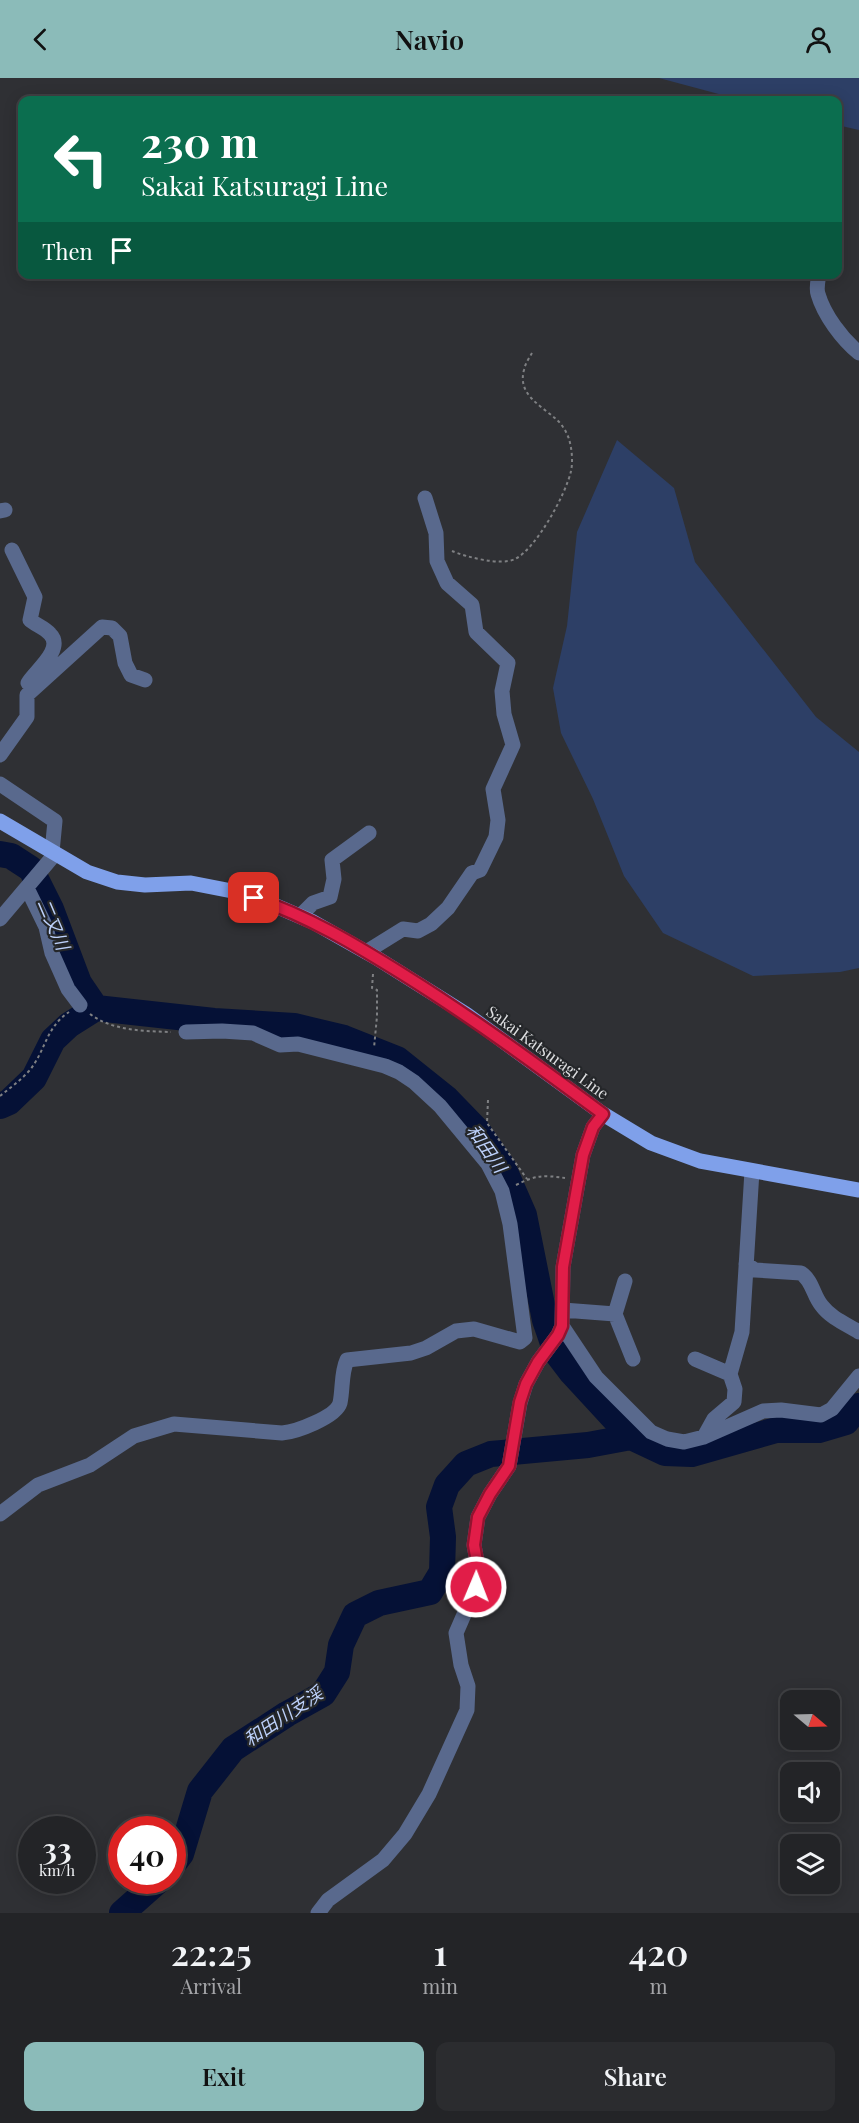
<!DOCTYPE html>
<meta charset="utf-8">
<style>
body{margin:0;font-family:"Playfair Display","Noto Sans JP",serif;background:#2b2c2f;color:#f1f3f6;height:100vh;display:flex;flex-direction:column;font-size:22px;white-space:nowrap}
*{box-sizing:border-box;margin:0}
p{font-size:20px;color:#a3a4a7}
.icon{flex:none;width:33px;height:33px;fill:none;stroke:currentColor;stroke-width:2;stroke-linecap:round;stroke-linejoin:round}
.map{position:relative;height:1835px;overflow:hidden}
.sheet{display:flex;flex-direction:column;background:#232427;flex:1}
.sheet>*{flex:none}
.guide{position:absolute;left:18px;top:18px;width:824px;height:183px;border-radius:12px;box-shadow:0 3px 15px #0003,0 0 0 2px #404144;background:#0b6e4f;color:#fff;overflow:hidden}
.needle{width:39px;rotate:109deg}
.controls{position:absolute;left:780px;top:1612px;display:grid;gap:12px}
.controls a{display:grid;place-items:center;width:60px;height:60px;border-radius:12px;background:#232427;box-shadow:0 3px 15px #0003,0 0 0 2px #404144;font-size:30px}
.speed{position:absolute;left:18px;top:1738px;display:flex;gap:12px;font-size:30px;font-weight:700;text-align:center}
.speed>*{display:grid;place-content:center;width:78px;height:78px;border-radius:50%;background:#232427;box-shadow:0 3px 15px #0003,0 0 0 2px #404144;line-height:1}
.speed small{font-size:15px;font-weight:400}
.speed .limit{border:9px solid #d22;background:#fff;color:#111}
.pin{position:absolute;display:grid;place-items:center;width:51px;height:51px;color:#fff;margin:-26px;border-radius:12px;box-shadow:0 3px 9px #0006}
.me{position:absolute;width:66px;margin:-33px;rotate:1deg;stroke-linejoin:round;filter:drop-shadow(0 0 4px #0008)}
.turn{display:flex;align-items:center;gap:21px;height:126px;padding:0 24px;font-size:27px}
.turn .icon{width:78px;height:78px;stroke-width:2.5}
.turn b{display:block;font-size:42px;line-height:51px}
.then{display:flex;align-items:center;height:57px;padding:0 24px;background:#0003;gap:12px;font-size:22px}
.eta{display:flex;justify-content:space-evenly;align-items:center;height:102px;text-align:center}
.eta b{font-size:36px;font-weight:600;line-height:42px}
.button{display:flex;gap:12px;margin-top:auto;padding:12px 24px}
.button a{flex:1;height:69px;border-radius:12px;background:#8bbbb9;color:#111;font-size:24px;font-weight:600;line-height:69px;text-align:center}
.button a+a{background:#2b2c2f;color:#f1f3f6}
header{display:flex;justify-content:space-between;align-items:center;height:78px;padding:0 24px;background:#8bbbb9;color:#111;font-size:27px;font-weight:600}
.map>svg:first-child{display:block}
.green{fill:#2d3f66}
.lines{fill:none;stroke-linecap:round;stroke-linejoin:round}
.river{stroke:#051136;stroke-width:26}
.path{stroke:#7f8083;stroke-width:2;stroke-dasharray:3 3;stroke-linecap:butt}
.minor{stroke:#59698d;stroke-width:15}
.major{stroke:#7fa0ea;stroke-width:15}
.route-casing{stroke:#92132f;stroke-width:15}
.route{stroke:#e11d48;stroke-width:10}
.labels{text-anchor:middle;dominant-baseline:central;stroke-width:4.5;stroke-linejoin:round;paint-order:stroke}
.street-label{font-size:16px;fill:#dddee0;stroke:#25272a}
.water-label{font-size:18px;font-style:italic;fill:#bdd1fb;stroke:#25272a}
</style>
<header><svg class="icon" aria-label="back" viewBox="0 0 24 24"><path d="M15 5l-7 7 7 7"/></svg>Navio<svg class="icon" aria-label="person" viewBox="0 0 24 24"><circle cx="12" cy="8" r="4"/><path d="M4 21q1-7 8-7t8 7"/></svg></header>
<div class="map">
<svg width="859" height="1835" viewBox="0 0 859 1835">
<rect width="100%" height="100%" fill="#2f3034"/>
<path class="green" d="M659 0H859V52L837 47V22H741Z
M617 362 674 410 695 484 816 639 859 674V890L840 894 753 898 663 855 624 798 593 721 561 655 553 610 567 548 577 454Z"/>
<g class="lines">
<path class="river" d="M0 776 11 778 31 791 51 831 79 905 96 930
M0 1028 9 1024 34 1000 53 962 69 947 96 930 214 943 294 948 344 960 397 981 447 1021 478 1053 503 1089 524 1137 545 1242 556 1274 572 1295 631 1359 665 1375 692 1376 776 1352H819L846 1344 859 1328
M172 1788 181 1776 200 1713 233 1671 287 1636 323 1616 337 1594 341 1567 355 1537 379 1525 430 1514 442 1494 443 1459 439 1429 447 1407 466 1386 491 1376 588 1367 631 1359
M122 1835 158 1803"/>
<path class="path" d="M452 473C466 479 501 488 515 481 536 471 566 416 571 393 573 384 572 371 569 361 567 355 562 346 557 342 542 328 517 317 524 292 525 286 529 280 532 275
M373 896 372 910 377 912V938L374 970
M90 936C113 953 143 953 171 954
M0 1018C10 1010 21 1002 29 993 46 973 45 950 69 934
M488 1022 487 1045 527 1101
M516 1107C536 1097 543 1097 565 1100"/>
<path class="minor" d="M819 196C818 203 816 210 818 216 824 237 842 261 859 275
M0 433 5 432
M12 472 35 519 30 542C36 547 45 550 50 556 65 571 34 594 28 605
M0 677 27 639V617L102 549 112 550 120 558 125 585 131 597 145 602
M0 706 55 743 52 774
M27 810 46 849 52 875 68 911 80 927
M300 838 313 825 330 819 334 801 332 782 369 755
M0 841 55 776
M366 874 403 851 418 853 431 846 448 830 472 795 480 792 496 759 498 742 493 711 513 667 504 636 502 613 508 585 476 554 472 527 447 505 437 483 436 455 425 420
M746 1186 755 1192 801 1195C813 1203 813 1218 822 1228 831 1240 846 1246 859 1254
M625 1203 615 1236 633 1281
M563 1232 615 1236
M562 1248 596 1299 651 1354 667 1361 684 1364 704 1359 763 1333 781 1332 821 1337 832 1331 859 1298
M695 1281 730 1296 742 1254 752 1093
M704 1359 714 1341 734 1324 735 1311 730 1296
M0 1436 38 1407 90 1387 134 1358 174 1346 282 1355C296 1354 336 1339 340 1325 343 1311 341 1295 347 1282L411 1275 426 1270 456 1253 474 1251 520 1264 525 1260 510 1146 502 1113 488 1086 440 1028 414 1004 399 994 385 988 298 966 280 967 253 955 222 953 186 954
M318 1835 328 1822 383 1782 405 1756 429 1716 467 1632 468 1608 461 1587 456 1555 476 1509 478 1489 474 1467 478 1439 490 1416 509 1388 520 1325 526 1306 538 1284 558 1257 562 1248 563 1189 583 1077 593 1049 603 1036"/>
<path class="major" d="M0 743 87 794 117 804 145 807 191 805 232 813 276 828 313 844 375 879 466 936 603 1036 651 1065 700 1083 859 1112"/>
</g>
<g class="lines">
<g class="route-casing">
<path id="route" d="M254 820C308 838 356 867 404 897 473 940 538 988 603 1036L593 1049 583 1077 563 1189 562 1248 558 1257 538 1284 526 1306 520 1324 509 1388 490 1416 478 1439 474 1467 478 1489 476 1509"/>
</g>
<use href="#route" class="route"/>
</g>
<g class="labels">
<g class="street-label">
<text transform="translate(548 974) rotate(36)">Sakai Katsuragi Line</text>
</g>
<g class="water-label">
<text transform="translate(54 846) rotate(67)">二又川</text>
<text transform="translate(487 1070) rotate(55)">和田川</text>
<text transform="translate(283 1638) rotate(-34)">和田川支渓</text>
</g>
</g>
</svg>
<div class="controls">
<a><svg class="needle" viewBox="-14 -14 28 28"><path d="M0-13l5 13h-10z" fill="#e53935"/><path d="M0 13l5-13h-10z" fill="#a3a4a7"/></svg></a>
<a><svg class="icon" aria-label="sound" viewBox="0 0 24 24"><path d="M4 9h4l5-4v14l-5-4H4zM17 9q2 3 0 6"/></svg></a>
<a><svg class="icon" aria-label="layers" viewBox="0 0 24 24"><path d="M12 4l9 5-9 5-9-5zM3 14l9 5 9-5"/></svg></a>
</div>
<div class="speed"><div>33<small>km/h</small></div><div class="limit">40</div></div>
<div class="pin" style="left:254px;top:820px;background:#d93025"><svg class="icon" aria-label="arrive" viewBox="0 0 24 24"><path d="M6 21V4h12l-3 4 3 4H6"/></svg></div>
<svg class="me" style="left:476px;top:1509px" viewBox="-20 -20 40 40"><circle r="17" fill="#e11d48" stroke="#fff" stroke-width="3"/><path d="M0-11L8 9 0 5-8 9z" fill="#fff"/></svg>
<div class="guide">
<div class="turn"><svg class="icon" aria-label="left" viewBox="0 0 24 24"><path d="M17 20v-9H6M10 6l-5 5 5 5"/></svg><div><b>230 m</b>Sakai Katsuragi Line</div></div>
<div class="then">Then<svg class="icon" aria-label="arrive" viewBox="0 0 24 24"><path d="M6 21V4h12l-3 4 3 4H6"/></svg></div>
</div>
</div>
<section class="sheet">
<div class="eta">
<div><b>22:25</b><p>Arrival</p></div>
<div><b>1</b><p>min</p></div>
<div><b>420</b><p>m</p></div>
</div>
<div class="button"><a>Exit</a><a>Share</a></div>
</section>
